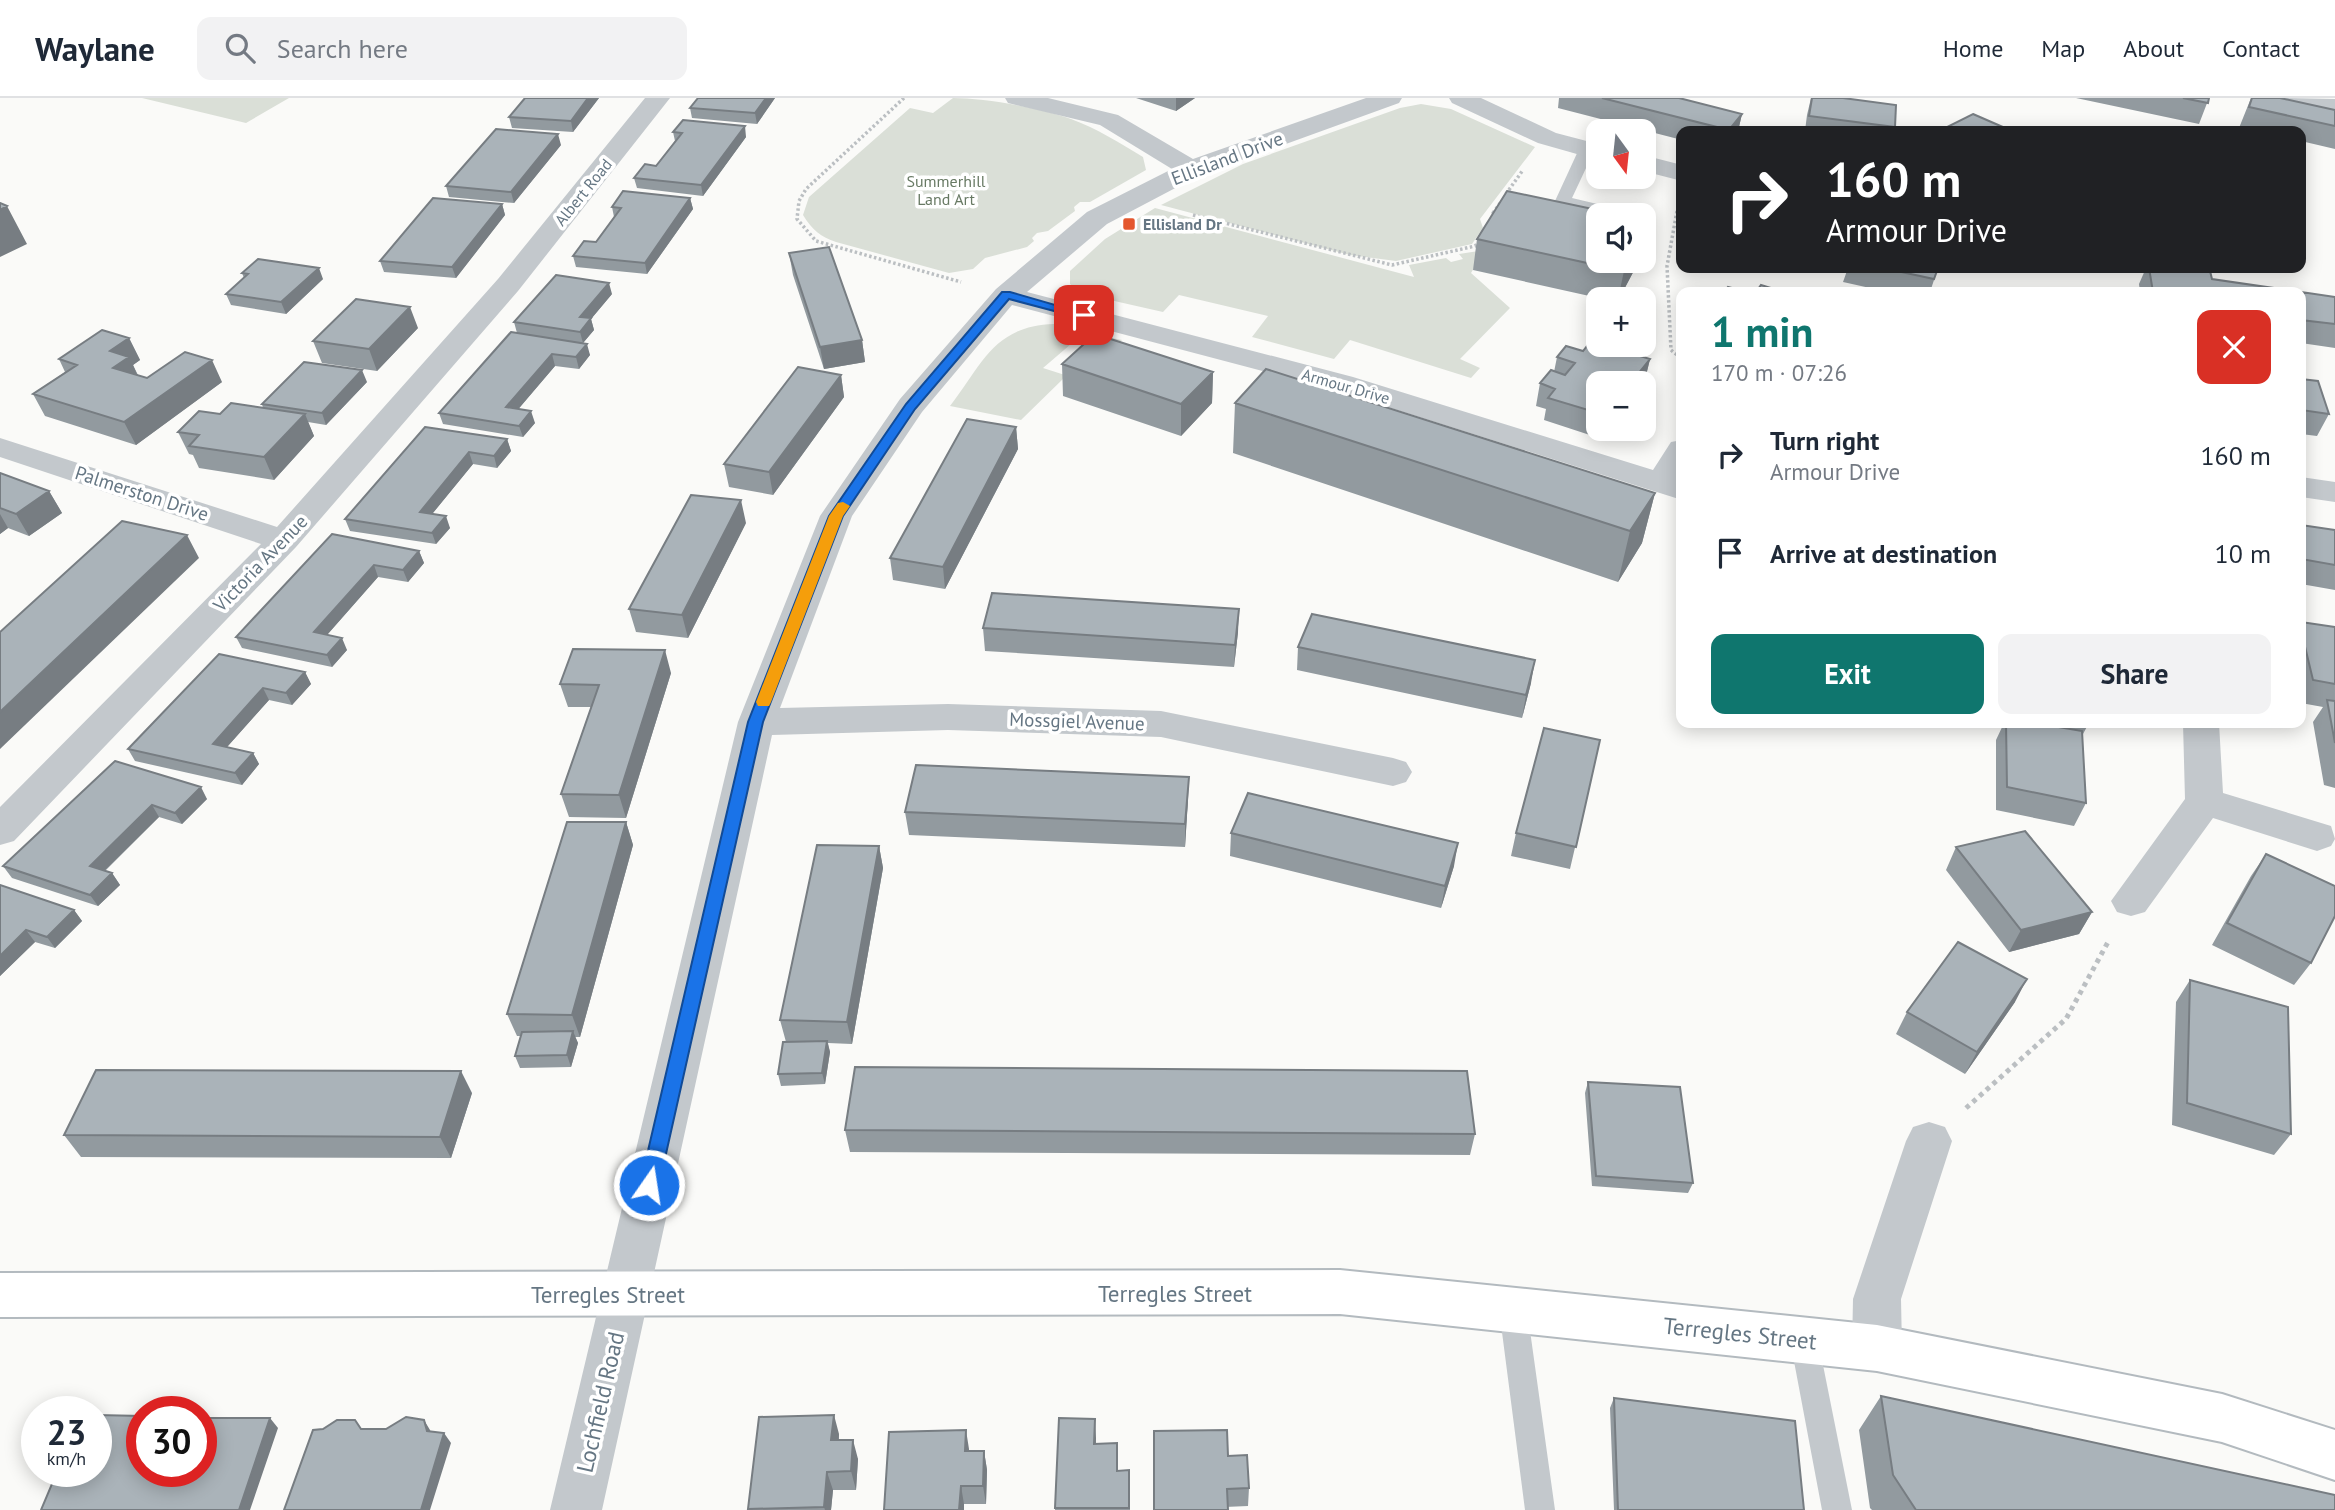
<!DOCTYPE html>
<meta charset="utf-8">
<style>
body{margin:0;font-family:"PT Sans",sans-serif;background:#f2f2f3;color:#1f2937;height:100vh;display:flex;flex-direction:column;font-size:26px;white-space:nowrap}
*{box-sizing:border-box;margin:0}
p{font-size:23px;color:#747a83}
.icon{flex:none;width:38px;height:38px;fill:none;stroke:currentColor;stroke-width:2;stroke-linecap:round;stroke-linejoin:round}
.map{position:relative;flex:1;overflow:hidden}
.sheet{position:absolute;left:1676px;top:189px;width:630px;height:441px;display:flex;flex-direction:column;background:#fff;border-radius:14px;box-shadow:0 4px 18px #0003}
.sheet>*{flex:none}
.hud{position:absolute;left:1676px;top:28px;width:630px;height:147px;border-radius:14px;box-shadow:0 4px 18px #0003;background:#202124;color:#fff;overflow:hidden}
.needle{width:46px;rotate:165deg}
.controls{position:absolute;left:1586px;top:21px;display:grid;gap:14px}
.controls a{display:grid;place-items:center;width:70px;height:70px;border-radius:14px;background:#fff;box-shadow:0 4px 18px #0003;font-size:35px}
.speed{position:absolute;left:21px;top:1298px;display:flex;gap:14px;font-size:35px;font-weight:700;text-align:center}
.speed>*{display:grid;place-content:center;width:91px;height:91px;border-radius:50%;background:#fff;box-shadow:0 4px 18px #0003;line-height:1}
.speed small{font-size:18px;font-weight:400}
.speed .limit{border:10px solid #d22;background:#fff;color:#111}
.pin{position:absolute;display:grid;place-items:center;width:60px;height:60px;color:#fff;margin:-30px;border-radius:14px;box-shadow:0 4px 10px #0006}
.me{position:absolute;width:77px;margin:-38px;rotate:13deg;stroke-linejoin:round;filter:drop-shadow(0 0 5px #0008)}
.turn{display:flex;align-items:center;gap:24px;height:147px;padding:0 35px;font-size:32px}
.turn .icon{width:91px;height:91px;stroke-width:2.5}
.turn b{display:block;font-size:49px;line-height:60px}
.round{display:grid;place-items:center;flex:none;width:74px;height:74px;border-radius:14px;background:#f2f2f3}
.head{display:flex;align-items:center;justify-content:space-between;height:119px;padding:0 35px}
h1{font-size:42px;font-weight:700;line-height:52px;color:#0f766e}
.action{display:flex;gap:14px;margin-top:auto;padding:14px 35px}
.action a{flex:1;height:80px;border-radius:14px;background:#0f766e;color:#fff;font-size:28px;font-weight:700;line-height:80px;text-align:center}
.action a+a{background:#f2f2f3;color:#1f2937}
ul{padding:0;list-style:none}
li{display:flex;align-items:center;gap:21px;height:98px;padding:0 35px}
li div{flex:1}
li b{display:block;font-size:26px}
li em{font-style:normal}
header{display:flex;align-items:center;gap:42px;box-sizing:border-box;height:98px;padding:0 35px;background:#fff;border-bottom:2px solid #e0e1e3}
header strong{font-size:33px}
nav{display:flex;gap:38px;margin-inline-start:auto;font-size:24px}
.search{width:490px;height:63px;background:#f2f2f3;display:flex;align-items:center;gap:18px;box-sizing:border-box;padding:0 24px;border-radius:14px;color:#747a83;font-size:26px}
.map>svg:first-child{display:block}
.green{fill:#dadfd7}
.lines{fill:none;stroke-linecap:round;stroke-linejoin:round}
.secondary-casing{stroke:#b3babf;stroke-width:4}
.path-far1{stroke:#bbbfc2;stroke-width:3.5;stroke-dasharray:2.5 2.5;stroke-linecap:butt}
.path{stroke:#bbbfc2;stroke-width:5;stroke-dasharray:4.5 4.5;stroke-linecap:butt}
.lane{fill:#c3c8cc;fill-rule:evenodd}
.street{fill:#c3c8cc;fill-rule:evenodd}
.secondary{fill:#fff;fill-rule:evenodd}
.wall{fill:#929a9f}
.shaded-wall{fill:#777d82}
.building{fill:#aab3b9;stroke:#777d82;stroke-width:2}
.route{fill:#1a73e8;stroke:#114b97;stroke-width:2}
.slow{fill:#f59e0b}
.poi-dot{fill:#e4572e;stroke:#fff;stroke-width:2.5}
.labels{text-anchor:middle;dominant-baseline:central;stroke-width:7;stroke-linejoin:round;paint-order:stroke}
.far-park-label{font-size:16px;fill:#687a64;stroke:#fff}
.far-street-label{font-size:16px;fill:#657683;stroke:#fff}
.far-poi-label{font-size:16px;font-weight:bold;fill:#657683;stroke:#fff;text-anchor:start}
.street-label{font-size:19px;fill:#657683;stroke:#fff}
.near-street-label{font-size:23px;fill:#657683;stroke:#fff}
</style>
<header>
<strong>Waylane</strong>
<div class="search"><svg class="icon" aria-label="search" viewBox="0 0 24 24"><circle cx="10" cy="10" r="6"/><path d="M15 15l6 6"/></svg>Search here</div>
<nav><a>Home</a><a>Map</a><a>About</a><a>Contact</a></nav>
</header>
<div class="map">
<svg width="2335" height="1412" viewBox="0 0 2335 1412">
<rect width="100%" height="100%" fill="#fafaf8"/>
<path class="green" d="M142 0H289L246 25Z
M953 0C985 0 1040 10 1071 21 1096 30 1120 45 1143 59L1146 72 1090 104H1080L1074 109 1075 113 1048 133 1037 135 1032 140 1034 143 1027 149 985 160 973 171 949 175 836 144C821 139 812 132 803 117L809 99 910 10 933 15Z
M1421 6 1451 11 1535 49 1480 121 1483 130 1472 146 1396 163 1350 157 1161 107 1243 66 1400 10Z
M1155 110 1414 179 1409 167 1446 160 1451 164 1463 161 1459 156 1485 152 1471 175 1510 210 1460 261 1480 270 1471 280 1350 242 1334 261 1252 239 1268 218 1179 197 1163 214 1079 195 1070 186V173L1105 141Z
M1054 226 1085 234 1043 270 1068 278 1077 259 1102 238 1122 242 1079 283 1065 279 1021 322 950 308C983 265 994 228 1054 226Z"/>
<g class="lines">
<g class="secondary-casing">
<path id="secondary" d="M1340 1172 1877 1227 2222 1296 2335 1332V1382L2222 1344 1877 1273 1340 1216 0 1219V1175Z"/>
</g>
<path class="path-far1" d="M904 0 806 91 799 103 797 121 816 143 961 184
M1506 96 1523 72
M1677 113 1667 168 1671 252 1682 261
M1193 117 1392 167 1475 148 1478 145
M1494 120 1493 115 1501 104"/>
<path class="path" d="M1966 1010 2066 921 2108 844"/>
<path class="lane" d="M1587 46 1595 51 1572 100 1631 114 1633 117H1605L1557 106 1555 103 1579 51Z
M1513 1198 1523 1202 1527 1211 1555 1412H1525L1499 1211 1503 1202Z
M1804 1229 1814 1232 1818 1242 1852 1412H1822L1790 1242 1794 1232Z"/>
<path class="street" d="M645 0H670L518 193 296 449 14 743 0 747V709L261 446 0 359V340L277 429 498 181Z
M1005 0H1048L1118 17 1193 61 1366 0H1402L1399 5 1200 77 1107 126 1027 194 1353 279 1653 372 1671 344 1682 342V402L1331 291 1012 207 922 314 852 418 780 610 948 606 1161 613 1393 660 1406 664 1412 674 1406 684 1393 688 1161 639 948 632 772 637 602 1412H550L738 624 820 418 900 301 996 191 1087 114 1172 71 1100 27 1008 5Z
M1449 0H1481L1556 35 1598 46V62L1538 45 1452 5Z
M2282 0 2335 1V15L2285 5Z
M1643 57 1682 67V83L1643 73Z
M2301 379 2335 384V404L2301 399Z
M2183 625H2219L2223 695 2331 728 2335 741 2331 748 2317 753 2213 720 2145 814 2131 818 2117 814 2111 803 2185 701Z
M1929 1024 1945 1029 1952 1043 1901 1201 1902 1250 1894 1266 1877 1273 1860 1266 1852 1250 1853 1201 1906 1043 1913 1029Z"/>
<use href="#secondary" class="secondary"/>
</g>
<path class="wall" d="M525 0H599L573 34 512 30 509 19Z
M698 0H775L757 26 692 20 690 10Z
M1136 0H1195L1176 13Z
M1559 0H1679L1742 16 1738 33H1682V42L1558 10Z
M1811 0 1895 29 1893 33H1805L1807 17Z
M2076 0H2209L2199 26Z
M2251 0H2280L2335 12V51L2301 43V33H2255L2239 30Z
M673 34 746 39 703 98 637 90 634 80 656 68 675 43Z
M561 47 514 105 449 99 446 88Z
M690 100 693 111 647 176 576 169 573 158 596 144 614 119 612 109Z
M502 106 505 117 456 180 384 174 380 163Z
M1477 141 1639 163 1619 201H1603L1473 172Z
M789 155 862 242 865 264 824 271 793 177Z
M1848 170H1938L1930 194H1888L1843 184Z
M2146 170H2188L2212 181 2335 199V250L2301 245V194H2140L2139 186Z
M242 175 323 181 286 216 231 207 226 196 244 180Z
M612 196 591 221 594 232 583 245 590 257 579 271 555 268 518 311 535 325 523 339 443 326 439 315 517 235 514 224Z
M418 230 377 273 322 265 313 243Z
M129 240 140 262 133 267 138 277 147 280 222 284 136 347 45 318 33 296 65 274 59 261Z
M1583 253 1650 261 1646 278 1598 285V331H1609L1602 341 1544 322 1546 311 1536 308 1540 285 1554 274 1557 259Z
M1062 266 1213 274 1212 305 1181 338 1063 298Z
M841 277 844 299 773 397 729 389 724 366Z
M2301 281 2329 316 2317 338 2301 336Z
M367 284 326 327 308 324 314 338 274 382 199 370 193 357 189 356 178 334 220 316 263 310 262 306Z
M1235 305 1655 395 1642 445 1618 484 1233 355Z
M425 329 507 341 511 353 497 370 473 366 432 416 450 430 436 446 350 433 345 421Z
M1016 329 1018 351 945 491 893 482 890 460Z
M0 375 49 393 62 415 29 438 8 430 0 436Z
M746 425 688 540 636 534 629 511Z
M2301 427 2335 432V492L2301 486Z
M332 436 419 453 424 465 408 484 378 479 327 537 347 552 332 569 242 550 236 539Z
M2301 524 2335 529V690L2324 687 2313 624 2323 609 2301 605Z
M983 530 1238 534 1234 569 985 553Z
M1298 549 1531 585 1522 620 1297 572Z
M219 556 305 574 311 586 292 607 269 602 227 649 253 655 259 666 242 687 135 663 128 651Z
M671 575 626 720 569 719 561 696 591 609H568L560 586Z
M2004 625H2089L2083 636H2082L2086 705 2074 728 1996 712V642Z
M1600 642 1570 771 1511 758 1516 735Z
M115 663 207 701 182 726 159 719 105 773 112 775 120 787 98 808 12 780 3 768Z
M1188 701 1185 749 909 737 905 714Z
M626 724 633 747 580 939H575L578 945 571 969 520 970 515 958 521 938H517L507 916Z
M1231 735 1454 768 1441 810 1230 758Z
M879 748 883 770 852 946 828 945 830 954 825 986 781 988 778 976 786 944 780 922Z
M1956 749 2092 814 2079 836 2009 854 1946 772Z
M2266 756 2311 865 2294 887 2212 847 2251 778Z
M0 787 74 812 82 823 55 850 35 844 0 878Z
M2190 882 2291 1036 2274 1057 2172 1027 2176 904Z
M2015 904 1965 976 1896 936 1907 914Z
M1588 984 1693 1085 1688 1095 1592 1088 1585 995Z
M472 995 451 1060 81 1059 64 1037Z
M845 1032 1475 1036 1470 1057 850 1054Z
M1881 1298 2335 1412H1872L1870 1410 1859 1332Z
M1614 1300 1804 1412H1614L1610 1310Z
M1059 1320 1096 1340V1346L1118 1373 1130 1390V1412H1055Z
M839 1336V1342L858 1361 856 1392H833L831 1412H748V1411Z
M969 1351V1353H984L987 1372 986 1406H964V1412H884Z
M1228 1358 1249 1390 1248 1408 1154 1412Z"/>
<path class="shaded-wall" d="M588 0H599L573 34 571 23Z
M766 0H775L757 26 755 15Z
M1176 0H1195L1176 13Z
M1742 16 1738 33H1729V32Z
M745 28 746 39 703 98 701 87Z
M558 36 561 47 514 105 511 94Z
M690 100 693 111 647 176 645 165Z
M502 106 505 117 456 180 452 169Z
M7 108 27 146 0 159V112Z
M1650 123 1643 154V136Z
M1629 163H1639L1619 201H1618L1624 173Z
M319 170 323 181 286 216 281 204Z
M609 185 612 196 591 221 594 232 583 245 580 234V219Z
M410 209 418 230 377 273 369 251Z
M129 240 140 262 133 267 139 281 113 270 110 253Z
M862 242 865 264 824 271 820 249Z
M587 246 590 257 579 271 576 259Z
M552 256 555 268 510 321 506 309Z
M1650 261 1645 281 1647 279 1643 296V285H1636L1638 276Z
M212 262 222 284 136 347 124 324Z
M362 272 367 284 326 327 322 315Z
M1213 274 1212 305 1181 338V306Z
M841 277 844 299 773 397 769 374Z
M531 313 535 325 523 339 519 328Z
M305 316 314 338 274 382 264 359Z
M1016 329 1018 351 945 491 943 469Z
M1604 331H1609L1602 341Z
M507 341 511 353 497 370 494 358Z
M469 354 473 366 424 426 420 414Z
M49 393 62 415 29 438 16 416Z
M1655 395 1642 445 1618 484 1630 433Z
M741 402 746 425 688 540 682 517Z
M0 416 8 430 0 436Z
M446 418 450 430 436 446 432 435Z
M187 437 199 460 0 651V614Z
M419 453 424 465 408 484 403 472Z
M374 467 378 479 319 546 314 534Z
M1239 511 1238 534 1234 569 1235 547Z
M342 540 347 552 332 569 327 557Z
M665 552 671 575 626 720 619 697Z
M1535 562 1531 585 1522 620 1526 597Z
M305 574 311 586 292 607 286 595Z
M263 590 269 602 219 658 213 646Z
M253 655 259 666 242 687 235 675Z
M1189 679 1188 701 1185 749V726Z
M201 689 207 701 182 726 175 715Z
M152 707 159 719 98 779 90 768Z
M626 724 633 747 580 939 572 917Z
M1458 745 1454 768 1441 810 1445 788Z
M879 748 883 770 852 946 847 924Z
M112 775 120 787 98 808 90 797Z
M74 812 82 823 55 850 47 839Z
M2092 814 2079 836 2009 854 2021 832Z
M26 832 35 844 0 878V858Z
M2027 881 2015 904 1965 976 1977 954Z
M573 933 578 945 571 969 567 957Z
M827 943 830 954 825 986 822 975Z
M461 973 472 995 451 1060 440 1039Z
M834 1317 839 1336 837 1361 831 1342Z
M142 1318V1340L135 1333Z
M270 1320 278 1330 250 1412H239Z
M1095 1321 1096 1340 1095 1364 1094 1346Z
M424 1322 430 1332 433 1343 427 1333Z
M966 1332 969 1351 968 1372 965 1353Z
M444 1335 451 1345 430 1412H421Z
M853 1342 858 1361 856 1392 851 1373Z
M984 1353 987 1372 986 1406 983 1388Z
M827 1374 833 1392 831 1412H825L824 1409Z
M961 1388 964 1406V1412H959Z"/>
<path class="building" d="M525 0H588L571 23 509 19Z
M698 0H766L755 15 690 10Z
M1602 0H1679L1742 16 1729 32Z
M1812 0H1843L1896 7 1895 29 1809 18Z
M2183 0H2209L2208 5Z
M2252 0H2280L2335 12V28L2249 9Z
M1973 16 2012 33H1949L1943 31Z
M683 22 745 28 701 87 634 80 645 66 656 68 682 35 673 34Z
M496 31 558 36 511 94 446 88Z
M623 93 690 100 645 165 573 158 584 143 596 144 621 110 612 109Z
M1507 93 1621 117H1598V163H1629L1624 173 1477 141Z
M433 100 502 106 452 169 380 163Z
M0 105 7 108 0 112Z
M1643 122 1650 123 1643 136Z
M829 149 862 242 820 249 789 155Z
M258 161 319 170 281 204 226 196 248 176 242 175Z
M1883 170H1938L1934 181Z
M2149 170H2188L2210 173 2212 181 2335 199V226L2301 222V194H2153Z
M556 177 609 185 580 219 591 220 580 234 514 224Z
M1761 187 1781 193 1780 194H1756Z
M1728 189 1747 194H1724Z
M356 201 410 209 369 251 313 243Z
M102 232 129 240 110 253 129 259 113 270 147 280 185 254 212 262 124 324 33 296 77 267 59 261Z
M511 234 587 246 576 259 552 256 506 309 531 313 519 328 439 315Z
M1095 236 1213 274 1181 306 1062 266Z
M1591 243 1598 245V247H1604L1650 261 1638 276 1647 279 1642 285H1598V315L1548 300 1555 291 1540 285 1551 272 1565 277 1575 265 1557 259 1566 248 1583 253Z
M304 264 362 272 322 315 262 306Z
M798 269 841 277 769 374 724 366Z
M1266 271 1655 395 1630 433 1235 305Z
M2301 281 2318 283 2329 316 2301 312Z
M231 305 305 316 264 359 189 348 199 337 178 334 199 313 220 316Z
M967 321 1016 329 943 469 890 460Z
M425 329 507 341 494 358 469 354 420 414 446 418 432 435 345 421Z
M0 375 49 393 16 416 0 410Z
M691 397 741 402 682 517 629 511Z
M122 423 187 437 0 614V534Z
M2301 427 2335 432V467L2301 461Z
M332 436 419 453 403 472 374 467 314 534 342 540 327 557 236 539Z
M992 495 1239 511 1235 547 983 530Z
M1312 516 1535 562 1526 597 1298 549Z
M2301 524 2335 529V586L2313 582 2301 532Z
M573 551 665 552 619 697 561 696 599 587 560 586Z
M219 556 305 574 286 595 263 590 213 646 253 655 235 675 128 651Z
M2327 602 2335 603V645Z
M2006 625H2035L2082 633 2086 705 2007 689Z
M1544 630 1600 642 1576 749 1516 735Z
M115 663 201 689 175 715 152 707 90 768 112 775 90 797 3 768Z
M916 667 1189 679 1185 726 905 714Z
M1248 695 1458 745 1445 788 1231 735Z
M567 724H626L572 917 507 916Z
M2025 733 2092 814 2021 832 1956 749Z
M817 747 879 748 847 924 780 922Z
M2266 756 2335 788V818L2311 865 2227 825Z
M0 787 74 812 47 839 26 832 0 858Z
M1958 844 2027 881 1977 954 1907 914Z
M2190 882 2288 909 2291 1036 2187 1005Z
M573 933 567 957 515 958 522 934Z
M827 943 822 975 778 976 783 944Z
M855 969 1467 973 1475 1036 845 1032Z
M96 972 461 973 440 1039 64 1037Z
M1588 984 1680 989 1693 1085 1596 1078Z
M1881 1298 2335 1397V1412H1916L1893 1377Z
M1614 1300 1795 1323 1804 1412H1618Z
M96 1317 142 1318 135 1333H142V1374H201V1333H205L209 1320H270L239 1412H41L57 1374H96Z
M834 1317 831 1342H853L851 1373 827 1374 824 1409 748 1411 759 1319Z
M406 1319 424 1322 427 1333 444 1335 421 1412H284L313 1332 323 1331 337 1322H355L361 1331H386Z
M1059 1320 1095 1321 1094 1346 1117 1345V1373L1129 1372V1410H1055Z
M966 1332 965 1353H984L983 1388H961L959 1412H884L889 1334Z
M1227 1332 1228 1358 1247 1357 1249 1390 1227 1391 1228 1412H1154V1333Z"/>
<path class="route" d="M1002 194H1010L1090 217 1084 221 1009 201 915 311 843 418 763 624 659 1087 656 1093 649 1096 642 1093 640 1087 748 624 829 418 906 306Z"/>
<path class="slow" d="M843 404 850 408 843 418 771 604 769 608H758L756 604 829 418 838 405Z"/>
<rect class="poi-dot" x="1122" y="119" width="14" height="14" rx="3.5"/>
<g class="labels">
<g class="far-park-label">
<text x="946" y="83">Summerhill<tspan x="946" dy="18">Land Art</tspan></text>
</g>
<g class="far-street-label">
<text transform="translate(583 94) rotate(-51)">Albert Road</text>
<text transform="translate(1346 288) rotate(16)">Armour Drive</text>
</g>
<g class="far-poi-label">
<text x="1143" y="126">Ellisland Dr</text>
</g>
<g class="street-label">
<text transform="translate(1227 60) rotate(-21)">Ellisland Drive</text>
<text transform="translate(142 395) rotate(18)">Palmerston Drive</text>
<text transform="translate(260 465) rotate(-46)">Victoria Avenue</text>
<text transform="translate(1077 623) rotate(2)">Mossgiel Avenue</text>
</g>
<g class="near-street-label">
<text x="1175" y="1195">Terregles Street</text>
<text x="608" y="1196">Terregles Street</text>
<text transform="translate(1740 1235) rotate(6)">Terregles Street</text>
<text transform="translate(600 1304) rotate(-77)">Lochfield Road</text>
</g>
</g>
</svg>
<div class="controls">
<a><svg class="needle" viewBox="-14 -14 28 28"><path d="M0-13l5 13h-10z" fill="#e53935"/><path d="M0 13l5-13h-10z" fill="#747a83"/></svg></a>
<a><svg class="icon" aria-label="sound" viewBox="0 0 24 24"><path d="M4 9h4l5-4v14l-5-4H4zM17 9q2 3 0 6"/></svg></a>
<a>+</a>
<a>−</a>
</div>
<div class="speed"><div>23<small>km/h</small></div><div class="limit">30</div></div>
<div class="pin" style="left:1084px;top:217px;background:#d93025"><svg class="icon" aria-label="arrive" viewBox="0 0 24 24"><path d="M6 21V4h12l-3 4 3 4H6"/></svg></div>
<svg class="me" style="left:649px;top:1087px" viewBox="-20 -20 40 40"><circle r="17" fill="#1a73e8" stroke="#fff" stroke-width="3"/><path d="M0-11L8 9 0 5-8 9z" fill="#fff"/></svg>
<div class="hud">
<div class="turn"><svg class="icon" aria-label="right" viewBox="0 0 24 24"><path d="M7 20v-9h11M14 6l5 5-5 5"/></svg><div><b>160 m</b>Armour Drive</div></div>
</div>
<section class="sheet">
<div class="head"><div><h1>1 min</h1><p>170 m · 07:26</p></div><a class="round" style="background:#d93025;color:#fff"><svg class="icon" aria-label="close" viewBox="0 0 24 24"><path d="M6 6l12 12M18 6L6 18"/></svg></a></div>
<ul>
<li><svg class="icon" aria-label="right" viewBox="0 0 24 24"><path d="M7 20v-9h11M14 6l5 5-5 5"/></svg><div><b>Turn right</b><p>Armour Drive</p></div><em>160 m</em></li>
<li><svg class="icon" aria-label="arrive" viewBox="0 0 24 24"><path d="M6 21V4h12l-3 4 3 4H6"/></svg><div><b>Arrive at destination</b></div><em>10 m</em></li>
</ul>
<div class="action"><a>Exit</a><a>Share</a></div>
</section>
</div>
